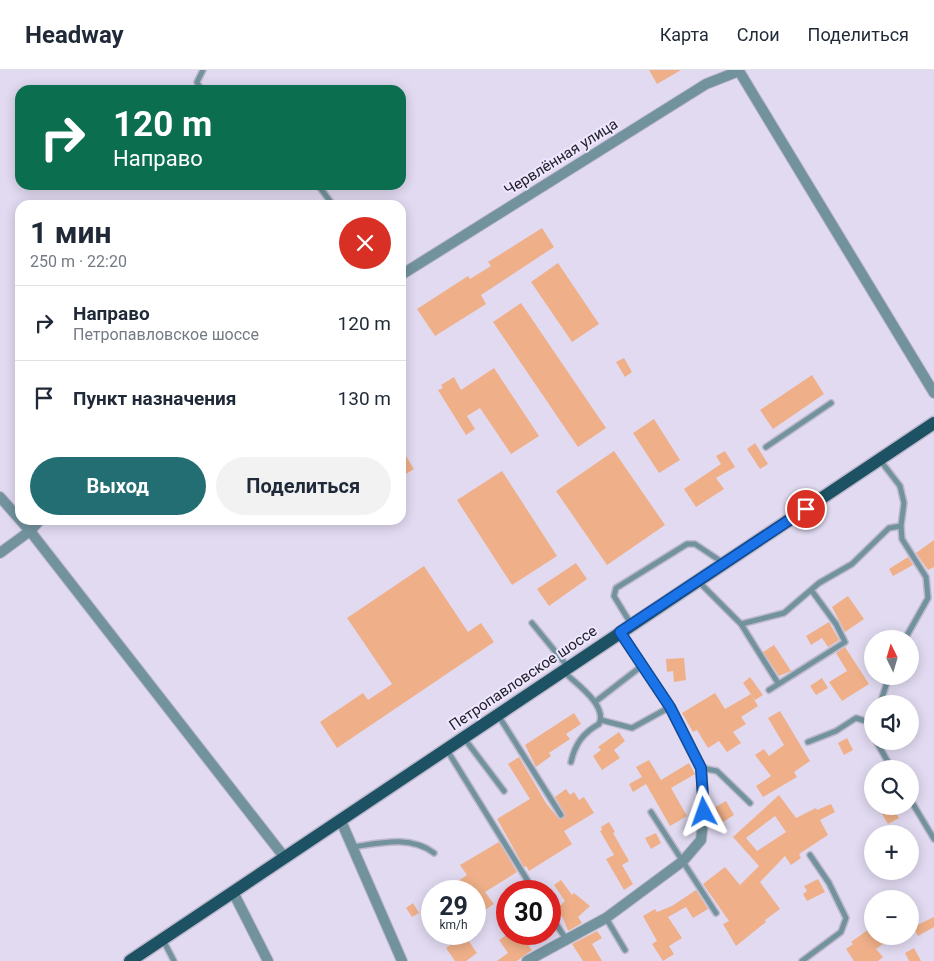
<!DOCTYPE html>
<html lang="ru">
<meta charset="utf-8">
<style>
body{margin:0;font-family:Roboto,sans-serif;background:#f2f2f3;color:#1f2937;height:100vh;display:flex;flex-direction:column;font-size:19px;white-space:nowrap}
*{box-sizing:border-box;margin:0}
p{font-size:16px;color:#747a83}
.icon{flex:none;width:28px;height:28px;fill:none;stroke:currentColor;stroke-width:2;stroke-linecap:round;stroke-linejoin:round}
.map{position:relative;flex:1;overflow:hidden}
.side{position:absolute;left:15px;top:130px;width:391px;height:325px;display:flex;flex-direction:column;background:#fff;border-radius:15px;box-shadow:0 2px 12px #0003}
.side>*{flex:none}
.guide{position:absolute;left:15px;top:15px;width:391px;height:105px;border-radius:15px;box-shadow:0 2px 12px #0003;background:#0b6e4f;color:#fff;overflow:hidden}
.needle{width:32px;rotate:355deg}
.controls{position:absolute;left:864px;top:560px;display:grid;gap:10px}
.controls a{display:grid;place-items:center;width:55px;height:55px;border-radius:50%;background:#fff;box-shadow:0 2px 12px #0003;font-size:25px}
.speed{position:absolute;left:421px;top:810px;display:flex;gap:10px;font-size:25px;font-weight:700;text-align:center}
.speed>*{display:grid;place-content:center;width:65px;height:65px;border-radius:50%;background:#fff;box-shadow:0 2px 12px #0003;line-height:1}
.speed small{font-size:12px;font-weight:400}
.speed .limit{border:8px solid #d22;background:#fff;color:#111}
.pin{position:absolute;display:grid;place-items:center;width:42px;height:42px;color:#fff;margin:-21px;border:2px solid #fff;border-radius:50%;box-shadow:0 1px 5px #0007}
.me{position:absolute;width:55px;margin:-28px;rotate:356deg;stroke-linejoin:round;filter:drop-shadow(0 0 4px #0008)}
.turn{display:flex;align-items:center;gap:18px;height:105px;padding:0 15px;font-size:22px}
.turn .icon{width:65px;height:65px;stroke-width:2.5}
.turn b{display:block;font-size:35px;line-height:42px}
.round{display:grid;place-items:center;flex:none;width:52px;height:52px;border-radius:26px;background:#f2f2f3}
.overview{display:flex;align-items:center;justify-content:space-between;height:85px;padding:0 15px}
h1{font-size:30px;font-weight:700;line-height:38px}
.action{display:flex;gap:10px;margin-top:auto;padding:10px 15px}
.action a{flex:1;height:58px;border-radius:30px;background:#226e73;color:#fff;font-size:20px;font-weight:700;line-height:58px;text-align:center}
.action a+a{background:#f2f2f3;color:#1f2937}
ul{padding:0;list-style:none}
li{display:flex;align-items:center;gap:15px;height:75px;padding:0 15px;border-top:1px solid #e0e1e3}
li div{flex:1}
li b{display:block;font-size:19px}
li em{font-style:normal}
header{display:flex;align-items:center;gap:30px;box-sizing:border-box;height:70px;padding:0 25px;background:#fff;border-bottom:1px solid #e0e1e3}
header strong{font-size:24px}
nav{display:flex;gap:28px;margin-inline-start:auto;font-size:18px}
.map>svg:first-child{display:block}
.building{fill:#efb089;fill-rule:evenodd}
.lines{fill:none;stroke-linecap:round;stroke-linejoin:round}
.lane-casing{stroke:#beb8cc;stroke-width:8}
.street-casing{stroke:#beb8cc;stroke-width:12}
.primary-casing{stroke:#beb8cc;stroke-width:15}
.lane{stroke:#72939e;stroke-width:5}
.street{stroke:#72939e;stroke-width:10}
.primary{stroke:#1c5263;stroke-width:12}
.route-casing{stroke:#114b97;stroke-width:12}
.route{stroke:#1a73e8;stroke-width:9}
.labels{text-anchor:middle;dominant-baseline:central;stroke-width:4;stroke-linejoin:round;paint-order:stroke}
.street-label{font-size:15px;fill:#1f1d25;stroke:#eee7ff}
</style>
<header>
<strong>Headway</strong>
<nav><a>Карта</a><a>Слои</a><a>Поделиться</a></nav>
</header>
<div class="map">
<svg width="934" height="891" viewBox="0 0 934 891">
<rect width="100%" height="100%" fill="#e1daf1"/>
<path class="building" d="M649 0H681L657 14Z
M542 158 554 177 481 225 486 234 435 266 417 239 468 206 470 209 491 196 488 192Z
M558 193 599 254 572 272 531 212Z
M521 233 606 358 578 377 493 252Z
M624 288 632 302 625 307 616 292Z
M494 298 539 366 511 384 480 338 467 346 475 359 466 365 438 320 443 318 441 315 454 307 461 320Z
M812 305 824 324 773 359 760 340Z
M654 349 680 390 659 403 633 363Z
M755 373 768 394 760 399 747 379Z
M401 378 414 399 401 407Z
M614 381 665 455 607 495 556 421Z
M725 381 735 397 716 408 724 419 696 437 684 419 721 394 716 386Z
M502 401 557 486 512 515 457 430Z
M934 470V497L928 500 916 483Z
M908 487 913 495 893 506 889 499Z
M576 493 587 509 549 536 537 519Z
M424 496 468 562 481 553 494 572 337 678 320 652 363 623 368 630 392 614 347 548Z
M848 526 864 549 845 562 832 537Z
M829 552 839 570 828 577 822 568 811 575 806 566Z
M774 575 791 601 779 606 763 582Z
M845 577 869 614 842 631 829 612 847 601 836 583Z
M684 588 686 610 674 612 673 601 667 602 666 589Z
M750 607 763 625 755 630 743 613Z
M822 608 828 618 816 625 810 616Z
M715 623 725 639 751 624 758 636 741 647 746 654 733 662 741 673 727 682 719 671 708 678 697 660 693 662 682 643Z
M780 641 810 691 794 702 797 707 763 727 756 716 771 706 755 685 764 679 769 686 784 675 768 648Z
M574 643 581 654 566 664 570 669 549 683 551 686 536 697 525 675Z
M619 662 625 671 614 680 620 688 602 700 593 686 601 680 598 677Z
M847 668 853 680 844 685 838 673Z
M519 687 546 733 559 749H563L565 744 555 727 566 719 570 725 574 722 579 730 584 727 594 743 564 761 572 774 529 801 526 796 524 797 497 749 530 729 508 694Z
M649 690 661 710 689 693 694 702 695 704 671 718 687 746 670 756 646 714 633 722 629 714 642 707 636 697Z
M779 725 796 748 816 738 817 740 831 734 835 742 820 750 828 765 799 784 801 788 791 795 785 786 760 812 780 839 765 850 766 852 736 876 723 854 729 851 703 814 725 797 740 815 759 796 733 767ZM775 746 786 762 757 781 746 768Z
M726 731 734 745 720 754 712 739Z
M893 738 899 748 888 754 882 744Z
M609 752 615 762 613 763 629 791 622 795 633 814 624 820 606 789 614 785 600 761 602 760 601 757Z
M656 763 661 773 651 779 645 768Z
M499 772 517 802 485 822 494 834 482 842 475 833V821H465L458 811 467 805 460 795Z
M818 809 825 822 807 831 803 824 807 821 804 816Z
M561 810 572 825 574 823 590 836 578 847 582 853 568 861 563 848 555 840 565 831 554 815Z
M696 820 708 839 693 848 686 837 668 847 682 868 669 876 674 884 663 891 652 874 657 871 643 846 655 839 657 842 672 836Z
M413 833 419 843 412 847 406 838Z
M934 847V857L918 866 913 857Z
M872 857V866H894L876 879 883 887 878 891H854L846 879 853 874 851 872Z
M597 861 602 868 592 874 602 891H583L572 874Z
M508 864H520L532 880 517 891H497L508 883 499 870Z
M465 866 477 883 466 891H455L446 878Z
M914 878 921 891H909L905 883Z"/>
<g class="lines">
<g class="lane-casing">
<path id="lane" d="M201 20 197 12 203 0
M318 115 333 135
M766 377 831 333
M880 390 900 416 904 433 901 456 902 469 926 507 928 528 905 569
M698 511 741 554 778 613
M532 553 568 597
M631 554 614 526 616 518 687 474H695L722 492
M741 554 784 543 819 513 852 494 889 458 901 456
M563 601C575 613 608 635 599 654 583 663 575 674 571 692
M769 620 845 572 836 554 812 521
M595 632 643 595
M880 634 889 606
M498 645 561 745
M601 650 632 658 670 637
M464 668 504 721
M876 671 892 699
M808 672 836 661 856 648 872 653
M447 680 534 821
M701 698 717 701 750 733
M910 729 934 769
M651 742 716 843
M353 777C380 773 410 765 434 783
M550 845 566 869
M606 848 625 880
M163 870 174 891
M802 891 841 862 846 848 829 813 810 785"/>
</g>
<g class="street-casing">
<path id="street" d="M401 205 706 14 739 1 934 323
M0 427 30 461 285 788
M0 483 30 461 40 450
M341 751 402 891
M233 822 268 891
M527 891 606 848 683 791 701 770 704 742 701 698 670 637 620 562"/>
</g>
<g class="primary-casing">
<path id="primary" d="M130 891 934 353"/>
</g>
<use href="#lane" class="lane"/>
<use href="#street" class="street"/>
<use href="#primary" class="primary"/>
</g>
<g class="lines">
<g class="route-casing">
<path id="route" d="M704 742 701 698 670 637 620 562 806 439"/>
</g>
<use href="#route" class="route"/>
</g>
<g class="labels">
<g class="street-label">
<text transform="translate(561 87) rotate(-32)">Червлённая улица</text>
<text transform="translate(523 608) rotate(-34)">Петропавловское шоссе</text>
</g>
</g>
</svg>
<div class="controls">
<a><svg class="needle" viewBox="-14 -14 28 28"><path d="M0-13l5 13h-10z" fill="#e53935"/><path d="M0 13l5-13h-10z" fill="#747a83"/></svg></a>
<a><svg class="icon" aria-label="sound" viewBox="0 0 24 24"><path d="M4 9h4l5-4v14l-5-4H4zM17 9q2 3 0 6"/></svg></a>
<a><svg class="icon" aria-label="search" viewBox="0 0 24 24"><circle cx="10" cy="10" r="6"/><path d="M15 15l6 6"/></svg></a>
<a>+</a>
<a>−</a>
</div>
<div class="speed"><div>29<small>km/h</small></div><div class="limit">30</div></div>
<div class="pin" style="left:806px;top:439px;background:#d93025"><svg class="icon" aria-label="arrive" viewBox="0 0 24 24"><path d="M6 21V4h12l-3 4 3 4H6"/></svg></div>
<svg class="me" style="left:704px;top:742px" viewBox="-20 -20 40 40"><path d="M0-17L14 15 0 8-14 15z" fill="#1a73e8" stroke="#fff" stroke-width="4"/></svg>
<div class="guide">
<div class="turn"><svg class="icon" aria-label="right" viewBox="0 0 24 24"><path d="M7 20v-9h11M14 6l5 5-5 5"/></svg><div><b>120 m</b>Направо</div></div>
</div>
<section class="side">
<div class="overview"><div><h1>1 мин</h1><p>250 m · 22:20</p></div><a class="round" style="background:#d93025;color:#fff"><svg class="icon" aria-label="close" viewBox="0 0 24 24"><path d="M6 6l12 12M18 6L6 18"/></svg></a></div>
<ul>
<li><svg class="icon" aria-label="right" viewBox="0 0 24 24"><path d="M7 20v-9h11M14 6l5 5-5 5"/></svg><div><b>Направо</b><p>Петропавловское шоссе</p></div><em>120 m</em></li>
<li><svg class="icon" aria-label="arrive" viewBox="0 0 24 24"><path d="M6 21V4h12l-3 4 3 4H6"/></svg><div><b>Пункт назначения</b></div><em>130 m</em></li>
</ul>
<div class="action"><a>Выход</a><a>Поделиться</a></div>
</section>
</div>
